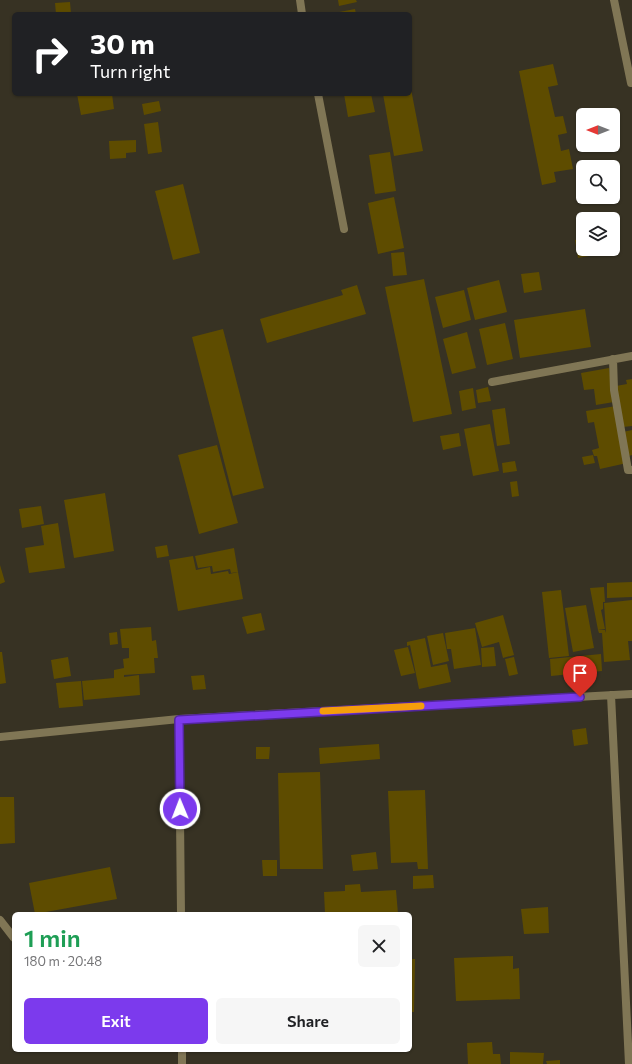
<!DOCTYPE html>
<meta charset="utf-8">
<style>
body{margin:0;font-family:Commissioner,sans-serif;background:#f6f6f6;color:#202124;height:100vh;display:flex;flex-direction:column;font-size:15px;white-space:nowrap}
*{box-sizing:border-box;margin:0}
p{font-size:13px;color:#757577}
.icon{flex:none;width:22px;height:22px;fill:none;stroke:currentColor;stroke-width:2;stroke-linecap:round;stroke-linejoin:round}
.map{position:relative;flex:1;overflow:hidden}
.drawer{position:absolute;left:12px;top:912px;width:400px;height:140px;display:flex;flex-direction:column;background:#fff;border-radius:6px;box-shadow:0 1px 3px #0004}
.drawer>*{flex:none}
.hud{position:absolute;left:12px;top:12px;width:400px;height:84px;border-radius:6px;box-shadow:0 1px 3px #0004;background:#202124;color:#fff;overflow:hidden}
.needle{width:26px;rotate:270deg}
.buttons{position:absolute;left:576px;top:108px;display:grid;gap:8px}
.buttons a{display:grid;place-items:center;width:44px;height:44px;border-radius:6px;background:#fff;box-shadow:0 1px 3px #0004;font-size:20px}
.pin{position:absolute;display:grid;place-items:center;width:34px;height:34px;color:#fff;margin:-41px -17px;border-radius:50% 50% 50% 0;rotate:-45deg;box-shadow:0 0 4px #0007}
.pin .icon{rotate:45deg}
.me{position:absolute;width:44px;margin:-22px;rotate:359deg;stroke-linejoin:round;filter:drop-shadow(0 0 3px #0008)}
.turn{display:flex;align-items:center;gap:14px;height:84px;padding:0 12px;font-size:18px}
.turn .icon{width:52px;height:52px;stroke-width:2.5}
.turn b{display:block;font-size:28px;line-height:34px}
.round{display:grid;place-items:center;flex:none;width:42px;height:42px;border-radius:6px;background:#f6f6f6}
.overview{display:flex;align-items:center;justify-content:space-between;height:68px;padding:0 12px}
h1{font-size:24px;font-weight:600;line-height:30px;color:#1e9e55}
.cta{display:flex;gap:8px;margin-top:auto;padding:8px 12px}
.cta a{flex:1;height:46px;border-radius:6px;background:#7c3aed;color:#fff;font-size:16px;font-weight:600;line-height:46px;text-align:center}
.cta a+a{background:#f6f6f6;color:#202124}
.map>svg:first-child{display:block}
.building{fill:#5e4c00}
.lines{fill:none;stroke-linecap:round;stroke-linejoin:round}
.service{stroke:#807655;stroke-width:8}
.minor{stroke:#807655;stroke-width:8}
.route-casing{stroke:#51269a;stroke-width:10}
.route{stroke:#7c3aed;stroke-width:7}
.slow{stroke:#f59e0b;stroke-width:7}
</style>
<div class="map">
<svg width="632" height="1064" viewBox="0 0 632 1064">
<rect width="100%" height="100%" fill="#373223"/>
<path class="building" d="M338 0H356L357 2 339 6Z
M70 2 71 14H56L55 3Z
M355 9 356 14H335L334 13Z
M553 64 558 85 548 87 555 117 563 116 567 133 558 135 561 151 569 149 573 169 554 172 556 182 542 185 519 71Z
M410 84 423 151 394 156 383 94H410Z
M77 94H112L114 109 81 115Z
M344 94H371L375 112 348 117Z
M159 101 161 111 144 115 142 104Z
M158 122 162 152 148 154 144 124Z
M136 140V152L126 153V158L110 159 109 141Z
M390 152 396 191 375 194 369 155Z
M183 184 200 253 173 260 155 191Z
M394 197 404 248 378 254 368 203Z
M583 238V249H605L606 253 578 258 575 240Z
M404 252 407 275 393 276 391 253Z
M539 272 542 290 524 293 521 274Z
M424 279 452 414 413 422 385 287Z
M499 280 507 312 475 320 467 288Z
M357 285 366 314 267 343 260 319 343 295 341 290Z
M464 290 471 320 443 328 435 297Z
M585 309 591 347 520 358 514 320Z
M505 323 513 359 487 365 479 329Z
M223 329 264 488 233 496 192 337Z
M467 332 476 368 452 374 443 339Z
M609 368 614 402 596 405 594 389 584 390 581 373Z
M632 379V426L623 427 616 386 627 384 626 380Z
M488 387 491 401 478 403 476 390Z
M473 388 476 408 462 411 459 391Z
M616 406 627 463 600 469 597 456H594L592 450 599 448 594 422 588 423 586 411Z
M505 408 510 444 497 446 492 410Z
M490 424 499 471 473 476 464 429Z
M632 430V455L629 456 623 432Z
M459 433 461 446 443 450 440 436Z
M217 445 238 523 199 534 178 455Z
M593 455 595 463 584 465 582 457Z
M515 461 517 471 503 473 502 463Z
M517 481 519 496 512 497 510 482Z
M105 493 114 551 74 558 64 500Z
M41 506 44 524 22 528 19 509Z
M58 523 65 568 29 573 25 548 44 545 41 526Z
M167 545 169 556 157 558 155 547Z
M234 548 238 572 231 573 230 569 213 572 212 566 198 568 195 556Z
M193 556 196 570 210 567 211 574 228 571 229 574 238 572 243 599 178 611 169 560Z
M0 565 5 582 0 584Z
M632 582V597L607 598V583Z
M604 587 605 602H603V609L601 610 605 629 598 630 590 588Z
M561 590 569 656 549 658 542 592Z
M632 600V641H628L630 660 604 662 602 633H599L598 630H605L606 633 604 603Z
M586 605 594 648 573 652 565 608Z
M261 613 265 630 247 634 242 617Z
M503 615 514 655 503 658 499 642 482 647 475 623Z
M151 627 152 641 156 640 158 658H154L155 673 124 675V677L139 675 140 695 84 700 82 681 114 678V670L124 668 123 659 129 658V648H122L120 629Z
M475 628 481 665 454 669 451 649H447L445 633Z
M117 632 118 644 110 645 109 633Z
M443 633 449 661 433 665 427 636Z
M425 638 431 667 447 664 451 682 419 689 410 645 407 646V642Z
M408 647 415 673 401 676 394 650Z
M494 647 496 666 482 667 481 648Z
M0 652H2L6 683 0 684Z
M601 654 602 671 551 676 550 659Z
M68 657 71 676 54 679 51 660Z
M514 657 518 674 509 676 505 659Z
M204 675 206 689 193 690 191 676Z
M81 681 83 706 59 708 56 683Z
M586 728 588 744 574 746 572 730Z
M379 744 380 759 320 764 319 748Z
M256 747H270L269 759H256Z
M320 772 323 869H280L278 773Z
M425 790 428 869H418L417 862 391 863 388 791Z
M0 797H14L15 843 0 844Z
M376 852 378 869 353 871 351 855Z
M262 860H277V876H263Z
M110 867 117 899 35 914 29 883Z
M433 875 434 888 413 889V876Z
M360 884 361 892 396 890 398 914H325L324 892 345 891V885Z
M548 907 549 933 524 934 521 909Z
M513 956V969L519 968 520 999 456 1001 454 958Z
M410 959H415L414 1012H410Z
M492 1042 493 1054H500L501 1064H468L467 1043Z
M510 1052 544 1053 543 1064H510Z
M560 1060V1064H547L546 1061Z"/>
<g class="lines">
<path class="service" d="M0 920 14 938"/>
<path class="minor" d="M300 0 302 14
M614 0 631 83
M318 94 344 229
M613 359 614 390 628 470H632
M492 382 632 356
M611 695 629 1064
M179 719 181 914
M0 737 179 719 632 694
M182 1050V1064"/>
</g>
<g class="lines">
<g class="route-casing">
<path id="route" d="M180 809 179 720 580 697"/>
</g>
<use href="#route" class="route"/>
<path class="slow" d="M323 711 421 706"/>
</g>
</svg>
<div class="buttons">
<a><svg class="needle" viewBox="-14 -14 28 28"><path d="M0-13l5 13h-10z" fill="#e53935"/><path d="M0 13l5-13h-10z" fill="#757577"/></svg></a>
<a><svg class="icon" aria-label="search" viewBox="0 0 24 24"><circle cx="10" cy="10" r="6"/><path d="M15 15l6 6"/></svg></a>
<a><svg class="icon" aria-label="layers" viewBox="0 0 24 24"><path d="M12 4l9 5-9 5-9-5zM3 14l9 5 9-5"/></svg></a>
</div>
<div class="pin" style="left:580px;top:697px;background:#d93025"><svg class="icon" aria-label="arrive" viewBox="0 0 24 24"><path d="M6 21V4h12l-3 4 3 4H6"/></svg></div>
<svg class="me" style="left:180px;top:809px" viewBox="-20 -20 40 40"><circle r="17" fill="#7c3aed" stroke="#fff" stroke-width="3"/><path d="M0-11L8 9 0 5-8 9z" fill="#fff"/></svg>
<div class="hud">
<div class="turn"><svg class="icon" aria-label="right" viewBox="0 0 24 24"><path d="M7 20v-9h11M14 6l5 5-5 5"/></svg><div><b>30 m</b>Turn right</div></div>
</div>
<section class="drawer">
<div class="overview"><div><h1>1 min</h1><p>180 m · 20:48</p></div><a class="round"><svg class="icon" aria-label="close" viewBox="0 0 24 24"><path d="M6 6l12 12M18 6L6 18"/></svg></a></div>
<div class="cta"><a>Exit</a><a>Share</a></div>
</section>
</div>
